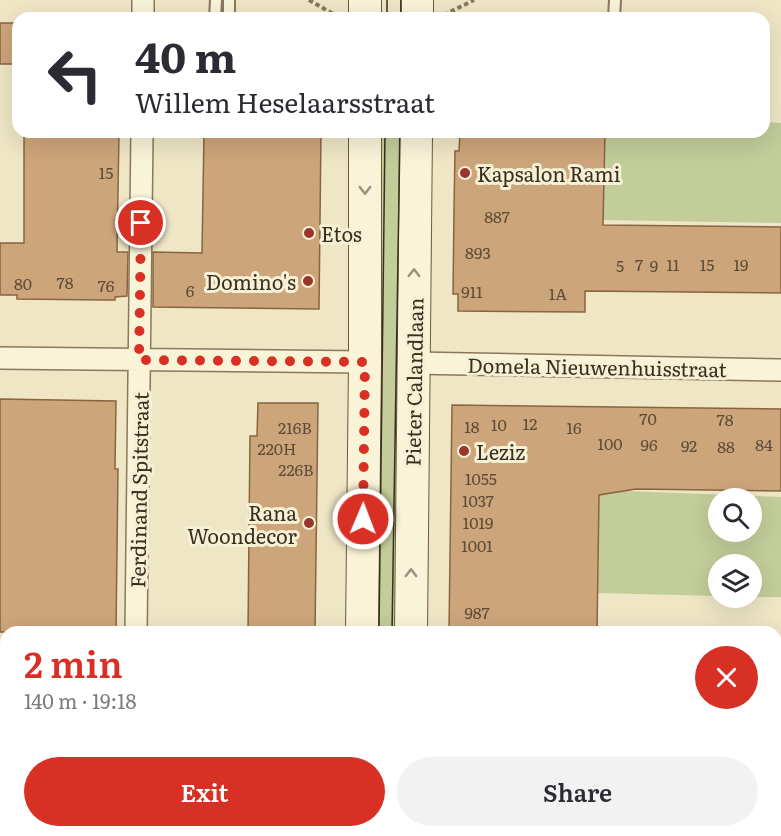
<!DOCTYPE html>
<meta charset="utf-8">
<style>
body{margin:0;font-family:Literata,serif;background:#f2f2f3;color:#2b2b33;height:100vh;display:flex;flex-direction:column;font-size:22px;white-space:nowrap}
*{box-sizing:border-box;margin:0}
p{font-size:20px;color:#7c7c81}
.icon{flex:none;width:33px;height:33px;fill:none;stroke:currentColor;stroke-width:2;stroke-linecap:round;stroke-linejoin:round}
.map{position:relative;flex:1;overflow:hidden}
.panel{position:absolute;left:0px;top:626px;width:782px;height:212px;display:flex;flex-direction:column;background:#fff;border-radius:18px 18px 0 0;box-shadow:0 6px 24px #0002}
.panel>*{flex:none}
.guide{position:absolute;left:12px;top:12px;width:758px;height:126px;border-radius:18px;box-shadow:0 6px 24px #0002;background:#fff;color:#2b2b33;overflow:hidden}
.fabs{position:absolute;left:708px;top:488px;display:grid;gap:12px}
.fabs a{display:grid;place-items:center;width:54px;height:54px;border-radius:50%;background:#fff;box-shadow:0 6px 24px #0002;font-size:30px}
.pin{position:absolute;display:grid;place-items:center;width:51px;height:51px;color:#fff;margin:-26px;border:3px solid #fff;border-radius:50%;box-shadow:0 2px 6px #0007}
.me{position:absolute;width:66px;margin:-33px;rotate:1deg;stroke-linejoin:round;filter:drop-shadow(0 0 4px #0008)}
.turn{display:flex;align-items:center;gap:21px;height:126px;padding:0 24px;font-size:27px}
.turn .icon{width:78px;height:78px;stroke-width:2.5}
.turn b{display:block;font-size:42px;line-height:51px}
.round{display:grid;place-items:center;flex:none;width:63px;height:63px;border-radius:32px;background:#f2f2f3}
.headline{display:flex;align-items:center;justify-content:space-between;height:102px;padding:0 24px}
h1{font-size:36px;font-weight:600;line-height:45px;color:#d93025}
.action{display:flex;gap:12px;margin-top:auto;padding:12px 24px}
.action a{flex:1;height:69px;border-radius:36px;background:#d93025;color:#fff;font-size:24px;font-weight:600;line-height:69px;text-align:center}
.action a+a{background:#f2f2f3;color:#2b2b33}
.map>svg:first-child{display:block}
.green{fill:#c2cd99;fill-rule:evenodd}
.building{fill:#cda57b;stroke:#896440;stroke-width:1.5}
.lines{fill:none;stroke-linecap:round;stroke-linejoin:round}
.lane-casing{stroke:#8a785b;stroke-width:14}
.street-casing{stroke:#8a785b;stroke-width:24}
.secondary-casing{stroke:#6c593e;stroke-width:34}
.path{stroke:#8a785b;stroke-width:4;stroke-dasharray:4.5 3;stroke-linecap:butt}
.lane{stroke:#f9f3d8;stroke-width:10}
.street{stroke:#f9f3d8;stroke-width:21}
.secondary{stroke:#f9f3d8;stroke-width:32}
.tram{stroke:#3a2e1f;stroke-width:1.5}
.oneway{stroke:#9a907c}
.route{stroke:#d93025;stroke-width:10;stroke-dasharray:0 18}
.poi-dot{fill:#99352a;stroke:#f6f0d5;stroke-width:2}
.labels{text-anchor:middle;dominant-baseline:central;stroke-width:6;stroke-linejoin:round;paint-order:stroke}
.number-label{font-size:16px;fill:#5f4c36}
.poi-label{font-size:20px;fill:#3a2e1f;stroke:#f6f0d5;text-anchor:start}
.street-label{font-size:20px;fill:#3a2e1f;stroke:#f6f0d5}
</style>
<div class="map">
<svg width="781" height="836" viewBox="0 0 781 836">
<rect width="100%" height="100%" fill="#eee6c5"/>
<path class="green" d="M764 122 781 123V223L602 220 603 132H764Z
M379 132H407L400 631 372 632Z
M599 490 781 497V597H752V564H718V596L598 593ZM718 498H752V531H718Z
M776 822H781V836H598V831H776Z"/>
<path class="building" d="M0 23H18V64H0Z
M24 132H119L117 252H128L127 296 115 297V300H104L17 299V295H0V243H24Z
M204 132H321L319 309 153 307V252L202 253Z
M460 132H605L603 225 781 227V293L585 291V312L458 311V294H453L454 209 455 151H459Z
M0 399 116 401 115 469H118L116 632H0Z
M258 403H318L315 632H248L250 436H257Z
M452 405 781 409V491L636 489 599 495 597 632H449Z"/>
<g class="lines">
<g class="lane-casing">
<path id="lane" d="M215 18 216 0
M229 18V0
M614 18 615 0"/>
</g>
<g class="street-casing">
<path id="street" d="M143 0V18
M0 358 365 362
M412 363 781 370
M136 632 142 132
M0 734H6
M776 744H781
M134 836V831"/>
</g>
<g class="secondary-casing">
<path id="secondary" d="M365 0V18
M417 18V0
M362 632 365 362V132
M411 632 416 132
M359 836V831
M409 836V831"/>
</g>
<path class="path" d="M309 0 337 16
M444 15 474 0"/>
<use href="#lane" class="lane"/>
<use href="#street" class="street"/>
<use href="#secondary" class="secondary"/>
<path class="tram" d="M387 18V0
M401 18V0
M379 632 385 132
M392 632 400 132
M375 836V831
M389 836V831"/>
</g>
<defs><path id="oneway-chevron" d="M-2-3.5L2.5 0L-2 3.5" fill="none" stroke-width="1.6" stroke-linecap="round" stroke-linejoin="round" transform="scale(1.5)"/></defs>
<g class="oneway">
<use href="#oneway-chevron" transform="translate(365 190) rotate(90)"/>
<use href="#oneway-chevron" transform="translate(414 273) rotate(-89)"/>
<use href="#oneway-chevron" transform="translate(411 573) rotate(-90)"/>
</g>
<g class="lines">
<path class="route" d="M141 223 139 360 365 362 363 519"/>
</g>
<g class="poi-dot">
<circle cx="465" cy="173" r="6"/>
<circle cx="309" cy="233" r="6"/>
<circle cx="308" cy="281" r="6"/>
<circle cx="464" cy="451" r="6"/>
<circle cx="309" cy="523" r="6"/>
</g>
<g class="labels">
<g class="number-label">
<text x="106" y="172">15</text>
<text x="497" y="216">887</text>
<text x="478" y="252">893</text>
<text x="639" y="264">7</text>
<text x="673" y="264">11</text>
<text x="707" y="264">15</text>
<text x="741" y="264">19</text>
<text x="620" y="265">5</text>
<text x="654" y="265">9</text>
<text x="65" y="282">78</text>
<text x="23" y="283">80</text>
<text x="106" y="285">76</text>
<text x="190" y="290">6</text>
<text x="472" y="291">911</text>
<text x="558" y="293">1A</text>
<text x="648" y="418">70</text>
<text x="725" y="419">78</text>
<text x="530" y="423">12</text>
<text x="499" y="424">10</text>
<text x="472" y="426">18</text>
<text x="295" y="427">216B</text>
<text x="574" y="427">16</text>
<text x="610" y="443">100</text>
<text x="649" y="444">96</text>
<text x="764" y="444">84</text>
<text x="689" y="445">92</text>
<text x="726" y="446">88</text>
<text x="277" y="448">220H</text>
<text x="296" y="469">226B</text>
<text x="481" y="478">1055</text>
<text x="478" y="500">1037</text>
<text x="478" y="522">1019</text>
<text x="477" y="545">1001</text>
<text x="477" y="612">987</text>
</g>
<g class="poi-label">
<text x="477" y="173">Kapsalon Rami</text>
<text x="321" y="233">Etos</text>
<text x="296" y="281" text-anchor="end">Domino's</text>
<text x="476" y="451">Leziz</text>
<text x="297" y="512" text-anchor="end">Rana<tspan x="297" dy="23">Woondecor</tspan></text>
</g>
<g class="street-label">
<text transform="translate(597 366) rotate(1)">Domela Nieuwenhuisstraat</text>
<text transform="translate(413 382) rotate(-89)">Pieter Calandlaan</text>
<text transform="translate(138 490) rotate(-89)">Ferdinand Spitstraat</text>
</g>
</g>
</svg>
<div class="fabs">
<a><svg class="icon" aria-label="search" viewBox="0 0 24 24"><circle cx="10" cy="10" r="6"/><path d="M15 15l6 6"/></svg></a>
<a><svg class="icon" aria-label="layers" viewBox="0 0 24 24"><path d="M12 4l9 5-9 5-9-5zM3 14l9 5 9-5"/></svg></a>
</div>
<div class="pin" style="left:141px;top:223px;background:#d93025"><svg class="icon" aria-label="arrive" viewBox="0 0 24 24"><path d="M6 21V4h12l-3 4 3 4H6"/></svg></div>
<svg class="me" style="left:363px;top:519px" viewBox="-20 -20 40 40"><circle r="17" fill="#d93025" stroke="#fff" stroke-width="3"/><path d="M0-11L8 9 0 5-8 9z" fill="#fff"/></svg>
<div class="guide">
<div class="turn"><svg class="icon" aria-label="left" viewBox="0 0 24 24"><path d="M17 20v-9H6M10 6l-5 5 5 5"/></svg><div><b>40 m</b>Willem Heselaarsstraat</div></div>
</div>
<section class="panel">
<div class="headline"><div><h1>2 min</h1><p>140 m · 19:18</p></div><a class="round" style="background:#d93025;color:#fff"><svg class="icon" aria-label="close" viewBox="0 0 24 24"><path d="M6 6l12 12M18 6L6 18"/></svg></a></div>
<div class="action"><a>Exit</a><a>Share</a></div>
</section>
</div>
